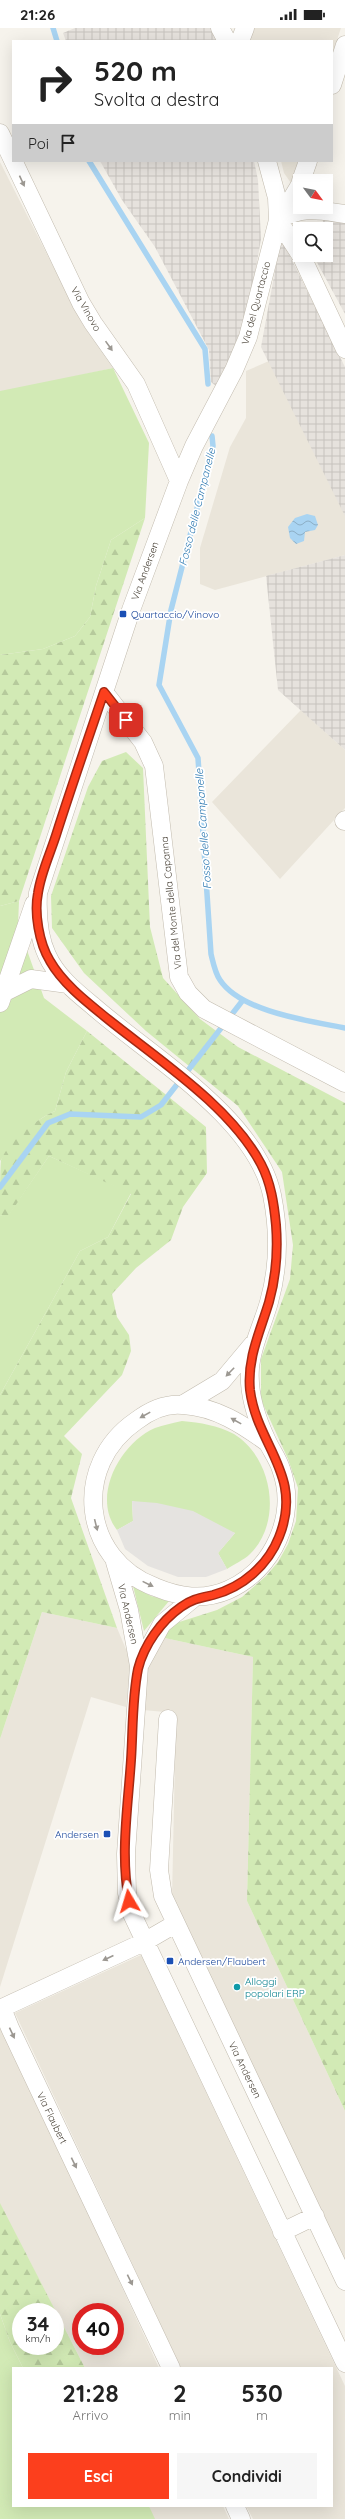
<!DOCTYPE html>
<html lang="it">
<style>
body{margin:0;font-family:Quicksand,sans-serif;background:#f6f6f6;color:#222;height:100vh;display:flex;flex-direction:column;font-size:15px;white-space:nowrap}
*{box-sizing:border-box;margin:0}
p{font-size:13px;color:#767676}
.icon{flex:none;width:22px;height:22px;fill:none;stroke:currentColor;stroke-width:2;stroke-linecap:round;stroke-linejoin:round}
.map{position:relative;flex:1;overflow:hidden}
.details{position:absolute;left:12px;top:2339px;width:321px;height:140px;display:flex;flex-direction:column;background:#fff;border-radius:0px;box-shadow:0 4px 16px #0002}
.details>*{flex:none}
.guide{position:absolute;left:12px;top:12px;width:321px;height:122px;border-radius:0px;box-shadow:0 4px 16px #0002;background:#fff;color:#222;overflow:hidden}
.needle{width:26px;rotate:122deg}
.buttons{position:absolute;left:293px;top:146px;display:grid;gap:8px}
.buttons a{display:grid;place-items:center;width:40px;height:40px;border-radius:0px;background:#fff;box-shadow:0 4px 16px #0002;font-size:20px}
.speed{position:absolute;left:12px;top:2275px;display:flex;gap:8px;font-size:20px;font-weight:700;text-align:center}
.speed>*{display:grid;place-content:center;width:52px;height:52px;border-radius:50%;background:#fff;box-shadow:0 4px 16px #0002;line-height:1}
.speed small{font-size:10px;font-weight:400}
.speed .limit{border:6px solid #d22;background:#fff;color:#111}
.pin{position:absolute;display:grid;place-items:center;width:34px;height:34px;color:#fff;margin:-17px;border-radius:8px;box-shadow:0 2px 6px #0006}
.me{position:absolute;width:44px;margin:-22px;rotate:353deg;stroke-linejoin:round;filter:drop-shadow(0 0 3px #0008)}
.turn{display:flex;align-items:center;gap:14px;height:84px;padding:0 16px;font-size:18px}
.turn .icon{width:52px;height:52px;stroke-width:2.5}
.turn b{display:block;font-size:28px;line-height:34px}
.then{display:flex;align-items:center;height:38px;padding:0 16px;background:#0003;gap:8px;font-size:15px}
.eta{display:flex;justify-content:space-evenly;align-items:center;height:68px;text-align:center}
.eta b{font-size:24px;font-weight:700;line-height:28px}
.button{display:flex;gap:8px;margin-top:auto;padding:8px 16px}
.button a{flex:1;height:46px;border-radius:0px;background:#fc3f1d;color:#fff;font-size:16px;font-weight:700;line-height:46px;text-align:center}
.button a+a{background:#f6f6f6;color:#222}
.status{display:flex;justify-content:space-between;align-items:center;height:28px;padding:0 20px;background:#fff;direction:ltr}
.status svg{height:11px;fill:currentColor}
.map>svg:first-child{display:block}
.residential{fill:#eae5da;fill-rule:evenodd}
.industrial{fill:url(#industrial-grid)}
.green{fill:#d2eab5}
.forest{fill:url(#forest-firs);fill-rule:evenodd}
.parking{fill:#e5e3e0}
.water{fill:url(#water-waves)}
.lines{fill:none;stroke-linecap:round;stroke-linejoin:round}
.stream{stroke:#a9d4f2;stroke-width:5.5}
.minor-casing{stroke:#c2bbae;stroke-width:19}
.minor{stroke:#fff;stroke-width:18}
.oneway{fill:#9c9892}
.route-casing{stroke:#a42913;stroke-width:10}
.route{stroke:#fc3f1d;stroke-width:7}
.transit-dot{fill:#1a4fb4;stroke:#fff;stroke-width:1.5}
.culture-dot{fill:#0f9aa8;stroke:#fff;stroke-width:1.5}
.labels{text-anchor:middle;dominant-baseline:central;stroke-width:3.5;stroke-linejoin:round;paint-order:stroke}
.street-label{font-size:10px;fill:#4b4439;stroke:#fff}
.transit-label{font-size:10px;fill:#164399;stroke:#fff;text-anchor:start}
.culture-label{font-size:10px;fill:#0d838f;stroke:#fff;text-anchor:start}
.water-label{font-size:11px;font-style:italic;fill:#2e7ab2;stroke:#fff}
</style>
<div class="status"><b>21:26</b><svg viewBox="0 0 49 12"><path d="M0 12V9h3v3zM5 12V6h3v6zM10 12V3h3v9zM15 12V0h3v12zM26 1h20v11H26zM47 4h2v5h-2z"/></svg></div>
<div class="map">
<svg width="345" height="2491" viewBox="0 0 345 2491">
<defs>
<pattern id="industrial-grid" width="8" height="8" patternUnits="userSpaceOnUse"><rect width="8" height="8" fill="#e6e2dd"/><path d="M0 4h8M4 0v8" fill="none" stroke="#c7c3be"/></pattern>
<pattern id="forest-firs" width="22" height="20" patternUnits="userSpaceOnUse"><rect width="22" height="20" fill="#d2eab5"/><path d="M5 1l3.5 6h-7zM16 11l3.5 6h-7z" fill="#b6ca9c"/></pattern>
<pattern id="water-waves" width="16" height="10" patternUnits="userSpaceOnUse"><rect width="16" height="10" fill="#a9d4f2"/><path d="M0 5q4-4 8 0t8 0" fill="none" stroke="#8caec5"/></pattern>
</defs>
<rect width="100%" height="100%" fill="#f6f3ec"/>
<path class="residential" d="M249 0H341L332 27V13H245Z
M281 133H298L291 155 284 145Z
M0 134 83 297 113 340 0 365Z
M269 333 345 486V527L215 562 200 556V520L230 419 246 390V343Z
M301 682 345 722V780L280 851 212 774Z
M42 1584 117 1600 131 1633 126 1679 91 1669 0 1959V1711Z
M160 1609 253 1629 247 1873 345 2083V2235L172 1870 176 1685 143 1682 146 1641Z
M141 1927 345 2358V2491H253L246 2478H332V2340H181L15 1985Z
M0 1993 159 2340H85L0 2176ZM81 2284H115V2318H81Z
M149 2478H223L229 2491H154Z"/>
<path class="industrial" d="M75 0H212L219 13H66L63 5Z
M100 133H254L258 152 261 211 252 263 240 307 217 359 211 354 209 322 155 219 122 172Z
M324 189 345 192V286L313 227H326V201H321Z
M281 210 345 339V488L261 319Z
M345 527V722L278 662 266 548Z"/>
<path class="green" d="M113 340 149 415 145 490 111 512 96 558 90 589 75 608 43 621 0 627V363Z
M19 873 18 897 44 970 87 1003 66 1044 55 1083C30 1094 16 1113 0 1133V878Z
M49 1128 131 1165 108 1209 80 1223 0 1367V1187L7 1189Z
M182 1393C201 1395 217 1397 234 1406 273 1430 283 1494 250 1526 244 1532 234 1536 227 1541L218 1525 235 1505 132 1473 133 1493 117 1502C91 1469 120 1415 155 1400 163 1397 173 1395 182 1393Z
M133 1558 151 1568 169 1573 144 1603Z
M0 2286 10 2314 23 2340H13V2478H149L155 2491H0Z"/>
<path class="forest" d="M145 490 19 873 0 878V627L43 621 75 608 90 589 96 558 111 512Z
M126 724 143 740 150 899 163 950 200 991 238 1019 345 1075V2083L247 1873 253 1629 160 1609 173 1596 217 1582 242 1569 266 1548 278 1534 288 1516 296 1493 298 1460 288 1431 261 1372V1331L290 1251 293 1217 282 1144 238 1078 146 1003 84 945 52 900 51 868 88 759 102 733Z
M87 1003 206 1099 207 1145 183 1179 171 1212 136 1240 112 1266 117 1289 129 1307 131 1323 122 1347 64 1408 82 1426 71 1470 117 1600 42 1584 0 1711V1367L80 1223 108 1209 131 1166 49 1128 7 1190 0 1187C0 1177 0 1138 1 1132 10 1112 35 1092 55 1083L66 1044Z
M0 2175 85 2340H23L10 2314 0 2286ZM21 2284H55V2318H21Z"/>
<path class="parking" d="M132 1473 157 1475 193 1483 235 1505 218 1525 227 1541 206 1549H178L148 1538 125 1521 117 1502 133 1493Z"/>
<path class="water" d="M307 486 315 488 318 497 315 502 305 504 304 513 296 516 290 510 288 499 295 490Z"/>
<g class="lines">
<path class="stream" d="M53 0 57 13
M89 133 205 321 208 356
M212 408 213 418 171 582 159 657 198 730 211 926C213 934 215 945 220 952 241 984 310 993 345 1000
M0 1159 48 1095 70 1086 141 1089 161 1077 243 972"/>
<g class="minor-casing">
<path id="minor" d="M220 0 227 13
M240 13 245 0
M332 57 345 17
M0 105 81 275 93 295 136 356 179 453
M267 133 277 170 278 192 248 309 234 342 194 418 179 453 131 582 38 865C37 886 38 908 47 927 56 948 76 964 93 978 150 1028 256 1090 272 1167 279 1202 279 1239 269 1274 263 1296 252 1316 250 1340 248 1365 256 1390 267 1413 271 1422 278 1431 281 1441 298 1488 273 1542 228 1562 203 1573 179 1569 155 1559 81 1531 72 1437 136 1393 149 1383 166 1375 183 1377 216 1379 242 1396 268 1415
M301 153 308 133
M278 192C304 178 317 182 345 186
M278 192 300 226
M279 192 300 157
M301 227 345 321
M104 664 143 714 154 738 179 949 188 965 204 981 345 1055
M344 793 345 792
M3 965 31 951 68 956
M0 975 34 876
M182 1377 222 1353 253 1316
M115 1534 129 1582 139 1638 126 1826 127 1865 132 1886 345 2335
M139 1638 162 1596 195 1569
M168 1691 159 1842 163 1868 345 2253
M282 2204 315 2188
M171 2340 10 2000 2 1980 144 1914 175 1896
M235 2478 241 2491"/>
</g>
<use href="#minor" class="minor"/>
</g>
<defs><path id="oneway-solid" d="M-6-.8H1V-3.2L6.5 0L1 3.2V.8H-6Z"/></defs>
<g class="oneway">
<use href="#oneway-solid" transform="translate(22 153) rotate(65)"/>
<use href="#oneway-solid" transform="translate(109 318) rotate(55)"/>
<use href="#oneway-solid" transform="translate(230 1344) rotate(134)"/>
<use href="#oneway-solid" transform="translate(145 1387) rotate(151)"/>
<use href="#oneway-solid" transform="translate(236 1393) rotate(-151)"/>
<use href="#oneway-solid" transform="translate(96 1497) rotate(76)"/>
<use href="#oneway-solid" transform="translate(148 1556) rotate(26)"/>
<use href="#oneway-solid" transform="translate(108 1930) rotate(155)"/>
<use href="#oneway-solid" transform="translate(12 2005) rotate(65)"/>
<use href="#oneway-solid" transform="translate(74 2135) rotate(64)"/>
<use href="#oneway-solid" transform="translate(130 2252) rotate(64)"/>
</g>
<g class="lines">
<g class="route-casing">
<path id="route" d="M126 692 104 664C88 711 72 757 57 804 51 824 41 844 38 865 34 885 39 915 50 933 63 956 88 975 109 992 159 1032 231 1079 261 1136 271 1155 274 1176 276 1197 278 1223 276 1249 269 1274 260 1304 247 1330 250 1362 257 1418 304 1447 279 1509 268 1537 243 1559 213 1567 200 1570 192 1571 181 1579 161 1593 144 1617 138 1641 132 1671 133 1703 131 1732 128 1778 120 1827 129 1873"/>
</g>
<use href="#route" class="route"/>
</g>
<g class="transit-dot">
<rect x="119" y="582" width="8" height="8" rx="2"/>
<rect x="103" y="1802" width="8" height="8" rx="2"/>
<rect x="166" y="1929" width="8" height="8" rx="2"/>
</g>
<circle class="culture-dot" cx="237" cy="1959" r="4"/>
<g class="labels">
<g class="street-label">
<text transform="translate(256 275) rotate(-75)">Via del Quartaccio</text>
<text transform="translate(86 281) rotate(60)">Via Vinovo</text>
<text transform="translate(145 543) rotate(-70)">Via Andersen</text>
<text transform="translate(171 875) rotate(-96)">Via del Monte della Capanna</text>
<text transform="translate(128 1586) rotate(77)">Via Andersen</text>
<text transform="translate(245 2042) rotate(64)">Via Andersen</text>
<text transform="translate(52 2090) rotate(64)">Via Flaubert</text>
</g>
<g class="transit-label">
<text x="131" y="586">Quartaccio/Vinovo</text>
<text x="99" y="1806" text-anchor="end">Andersen</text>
<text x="178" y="1933">Andersen/Flaubert</text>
</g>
<g class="culture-label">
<text x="245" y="1953">Alloggi<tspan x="245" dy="12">popolari ERP</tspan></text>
</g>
<g class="water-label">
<text transform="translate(197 479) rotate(-76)">Fosso delle Campanelle</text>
<text transform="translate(203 801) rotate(-94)">Fosso delle Campanelle</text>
</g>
</g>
</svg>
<div class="buttons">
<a><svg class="needle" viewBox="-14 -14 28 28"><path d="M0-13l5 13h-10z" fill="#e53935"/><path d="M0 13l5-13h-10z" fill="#767676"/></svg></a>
<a><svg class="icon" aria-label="search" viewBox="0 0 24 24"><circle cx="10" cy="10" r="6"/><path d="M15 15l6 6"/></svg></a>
</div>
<div class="speed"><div>34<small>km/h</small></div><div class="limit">40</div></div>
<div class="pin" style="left:126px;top:692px;background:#d93025"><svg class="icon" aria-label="arrive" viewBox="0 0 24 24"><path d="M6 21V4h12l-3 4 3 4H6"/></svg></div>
<svg class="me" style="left:129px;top:1873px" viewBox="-20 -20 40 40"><path d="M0-17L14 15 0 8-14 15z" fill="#fc3f1d" stroke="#fff" stroke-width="4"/></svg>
<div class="guide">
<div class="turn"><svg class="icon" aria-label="right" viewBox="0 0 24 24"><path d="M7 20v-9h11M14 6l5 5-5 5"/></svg><div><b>520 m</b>Svolta a destra</div></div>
<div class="then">Poi<svg class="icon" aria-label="arrive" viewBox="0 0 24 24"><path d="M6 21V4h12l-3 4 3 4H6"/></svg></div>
</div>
<section class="details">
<div class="eta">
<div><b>21:28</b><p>Arrivo</p></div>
<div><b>2</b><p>min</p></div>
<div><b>530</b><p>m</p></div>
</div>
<div class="button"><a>Esci</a><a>Condividi</a></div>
</section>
</div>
